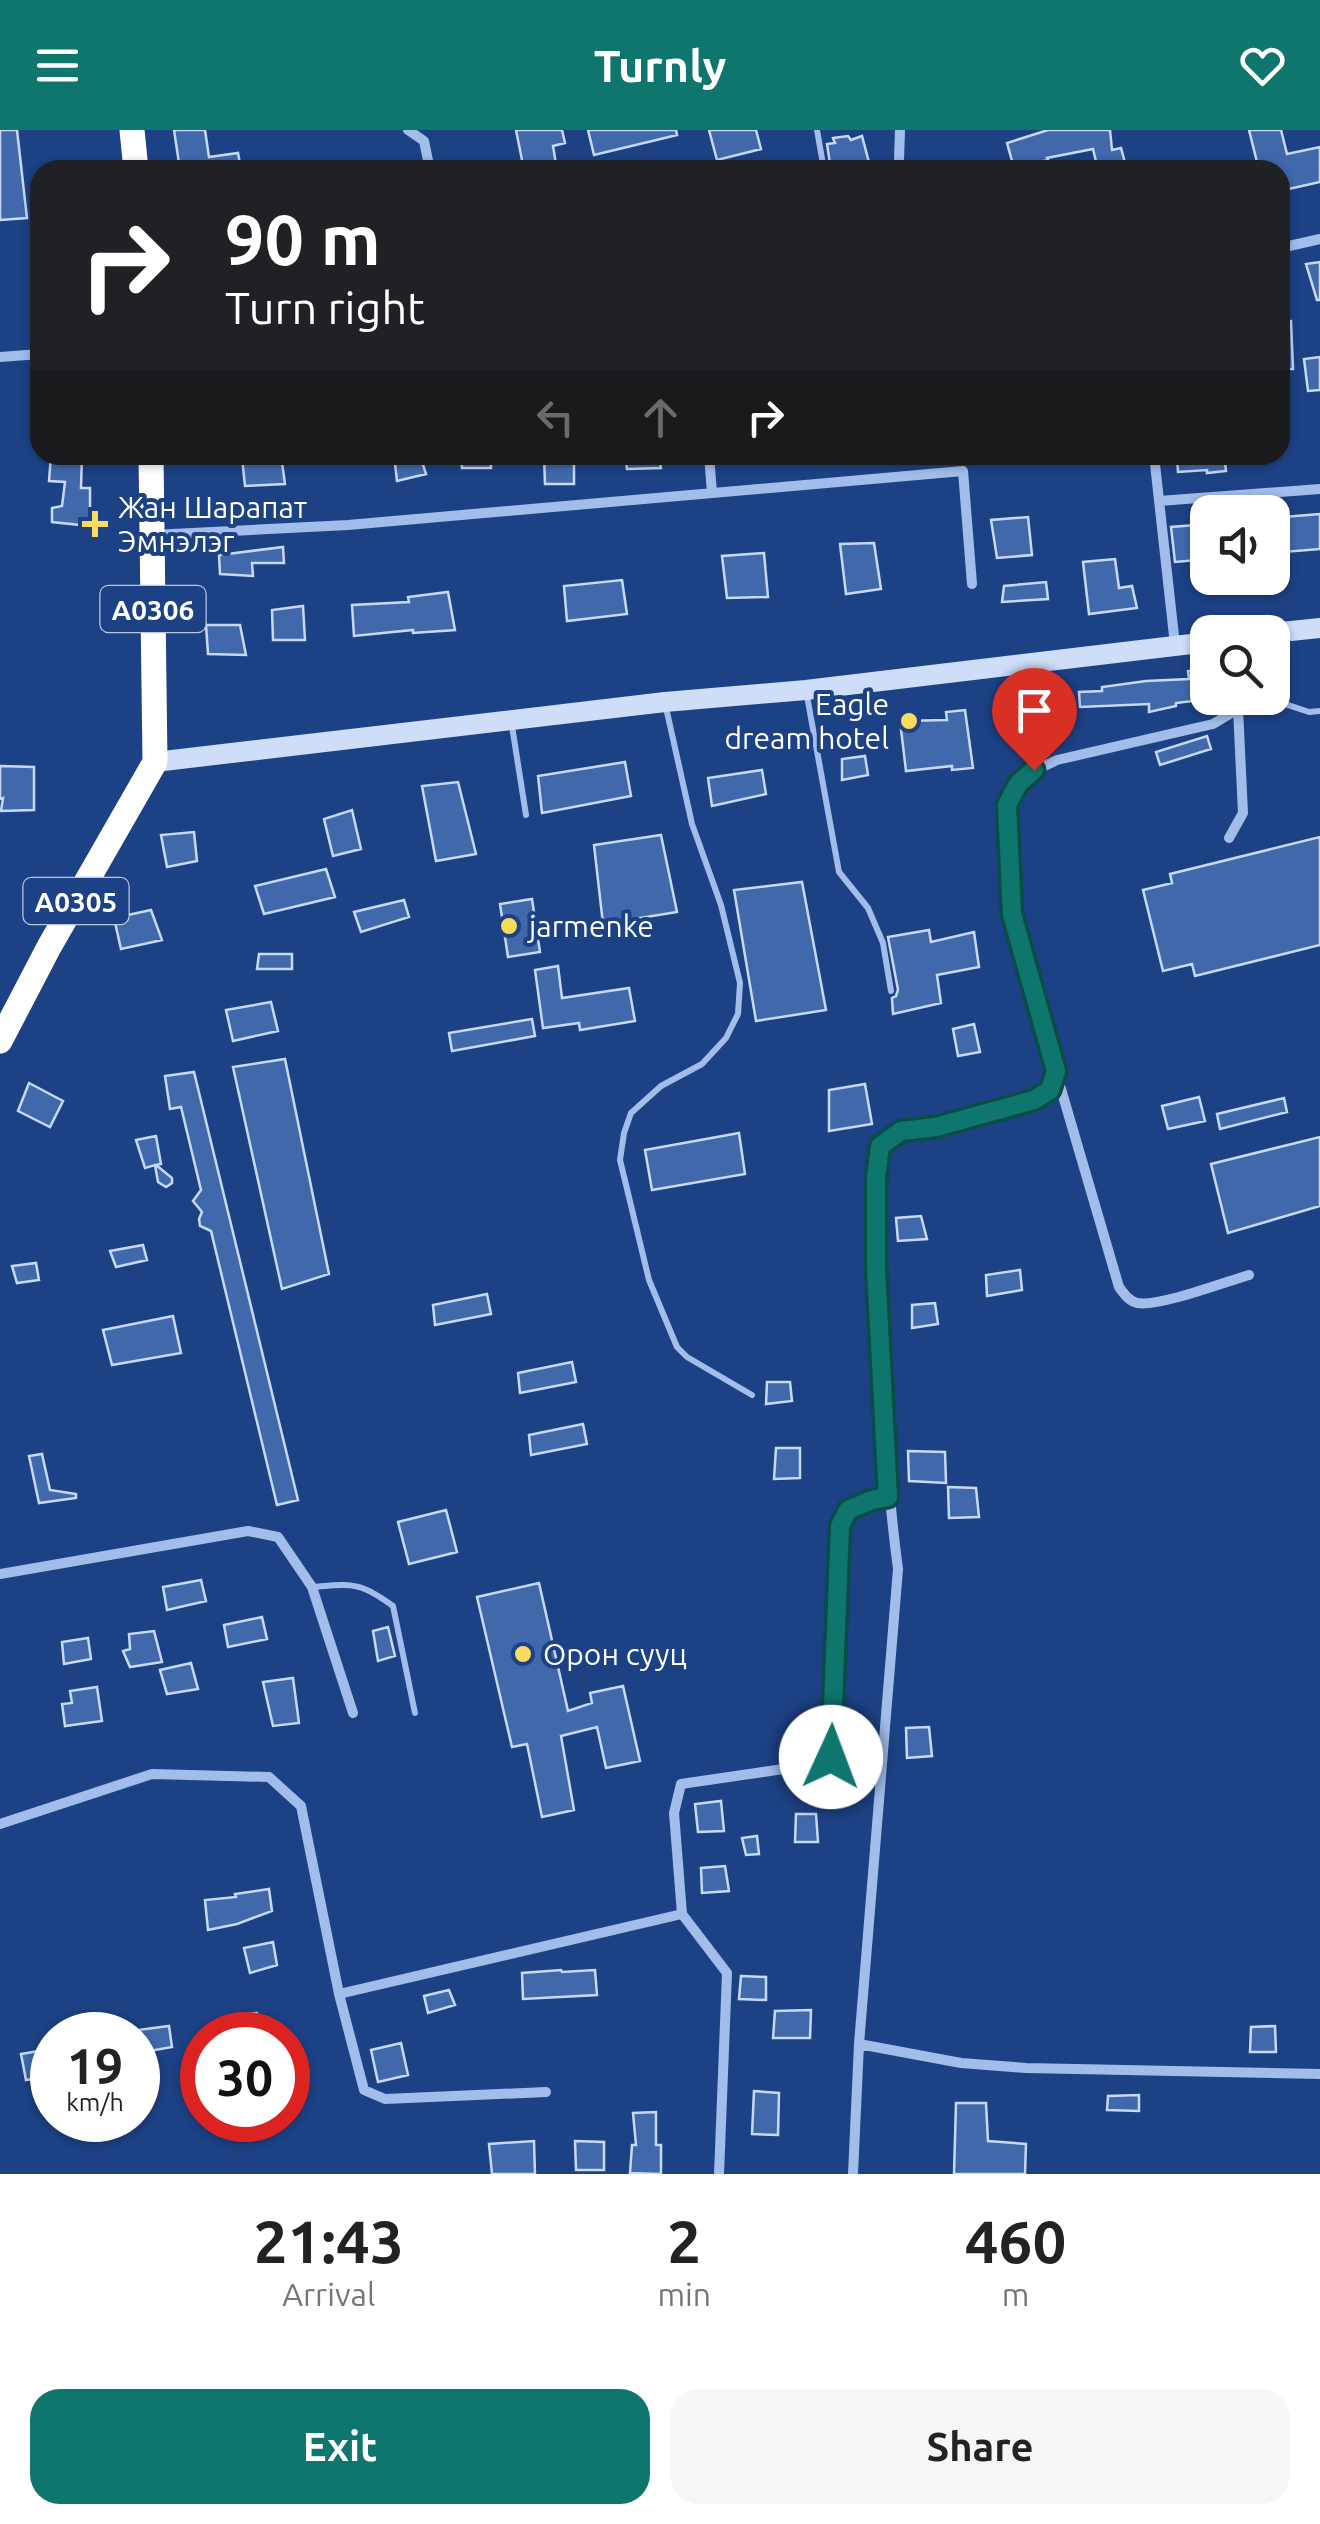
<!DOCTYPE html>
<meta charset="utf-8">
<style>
body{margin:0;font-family:Ubuntu,sans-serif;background:#f6f6f6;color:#222;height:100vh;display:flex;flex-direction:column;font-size:38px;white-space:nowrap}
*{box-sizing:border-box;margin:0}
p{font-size:32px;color:#767676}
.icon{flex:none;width:55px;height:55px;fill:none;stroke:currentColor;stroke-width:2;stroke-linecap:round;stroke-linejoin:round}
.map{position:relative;height:2044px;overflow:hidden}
.side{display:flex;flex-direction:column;background:#fff;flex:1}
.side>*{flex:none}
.top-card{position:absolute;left:30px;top:30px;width:1260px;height:305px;border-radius:30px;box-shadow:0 2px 8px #0004;background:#202124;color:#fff;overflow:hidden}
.fabs{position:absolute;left:1190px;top:365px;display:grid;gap:20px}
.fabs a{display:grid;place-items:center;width:100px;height:100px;border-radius:20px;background:#fff;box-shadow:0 2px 8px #0004;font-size:50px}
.speed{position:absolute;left:30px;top:1882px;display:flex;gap:20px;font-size:50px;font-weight:700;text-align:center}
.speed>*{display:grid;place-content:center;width:130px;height:130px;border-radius:50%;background:#fff;box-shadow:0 2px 8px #0004;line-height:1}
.speed small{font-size:25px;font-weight:400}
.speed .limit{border:15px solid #d22;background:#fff;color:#111}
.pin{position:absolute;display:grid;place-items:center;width:85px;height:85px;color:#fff;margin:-102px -42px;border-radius:50% 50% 50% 0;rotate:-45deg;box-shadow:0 0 10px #0007}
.pin .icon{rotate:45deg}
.me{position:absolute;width:110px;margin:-55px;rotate:2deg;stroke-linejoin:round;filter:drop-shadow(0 0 8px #0008)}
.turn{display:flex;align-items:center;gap:35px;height:210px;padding:0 30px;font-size:45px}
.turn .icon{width:130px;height:130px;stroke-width:2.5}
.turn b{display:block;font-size:70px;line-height:85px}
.lanes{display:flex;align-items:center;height:95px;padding:0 30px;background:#0003;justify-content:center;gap:50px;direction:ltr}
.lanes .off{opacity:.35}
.eta{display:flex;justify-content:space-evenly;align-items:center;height:170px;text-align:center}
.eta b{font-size:60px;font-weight:700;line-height:70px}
.action{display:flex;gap:20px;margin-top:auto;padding:20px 30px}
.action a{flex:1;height:115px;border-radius:30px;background:#0f766e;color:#fff;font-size:40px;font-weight:700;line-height:115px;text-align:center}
.action a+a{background:#f6f6f6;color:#222}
header{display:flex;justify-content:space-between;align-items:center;height:130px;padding:0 30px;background:#0f766e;color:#fff;font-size:45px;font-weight:700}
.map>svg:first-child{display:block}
.building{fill:#4068ab;stroke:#c7d9f8;stroke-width:2.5}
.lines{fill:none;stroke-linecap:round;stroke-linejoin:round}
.lane{stroke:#a2bdea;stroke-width:6}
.street{stroke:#a2bdea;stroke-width:10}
.secondary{stroke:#ceddf8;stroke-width:20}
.highway{stroke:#fff;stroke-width:25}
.route-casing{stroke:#0a4d48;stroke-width:25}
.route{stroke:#0f766e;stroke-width:18}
.poi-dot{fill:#fbda60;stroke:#1c4184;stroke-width:4}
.labels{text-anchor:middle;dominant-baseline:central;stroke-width:8;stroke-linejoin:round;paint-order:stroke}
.shield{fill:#1c4184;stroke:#bbc6da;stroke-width:2.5}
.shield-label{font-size:28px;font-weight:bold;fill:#fff}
.poi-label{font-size:30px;fill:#fff;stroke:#1c4184;text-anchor:start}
</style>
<header><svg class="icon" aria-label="menu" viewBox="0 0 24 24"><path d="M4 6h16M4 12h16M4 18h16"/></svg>Turnly<svg class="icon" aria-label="heart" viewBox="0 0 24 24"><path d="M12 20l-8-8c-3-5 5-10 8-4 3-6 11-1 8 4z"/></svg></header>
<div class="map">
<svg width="1320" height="2044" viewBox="0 0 1320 2044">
<rect width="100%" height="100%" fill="#1c4184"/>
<path class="building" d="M0 0H17L27 88 0 90Z
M174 0H205L209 27 238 23 241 40H180Z
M516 0H562L565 13 553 16 557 40H524Z
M588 0H676L677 5 594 25Z
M709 0H756L761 19 717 30Z
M1048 0H1110L1112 20 1121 18 1127 40H1098L1093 19 1047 28 1048 30 1014 38 1007 13Z
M1249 0H1281L1287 24 1320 17V52L1280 61V40H1259Z
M848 6 851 10 862 6 871 40H831L827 14 835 13 833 8Z
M1320 132V170H1317L1306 134Z
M1280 191H1291L1293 239H1280Z
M1320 227V260L1308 261 1304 229Z
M51 325H82L81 358H90V396L52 392V378L62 376 65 352 49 351Z
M281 325 285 354 245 356 242 328Z
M394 325H420L426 344 397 351Z
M461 325H491V338H462Z
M574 325V354H545L544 326Z
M625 325H658L661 338 627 339Z
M1209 325H1224L1226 341 1207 343V340L1178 342 1177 328Z
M1320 384V419L1272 423V388Z
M1028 387 1032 425 997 428 991 390Z
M1208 394V429L1175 432 1171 397Z
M874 413 881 459 846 464 840 414Z
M283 417 284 433H252L253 446 220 444 219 425Z
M764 423 768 467 727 468 722 426Z
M1115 429 1119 458 1132 456 1137 478 1089 484 1083 432Z
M622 450 627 484 567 491 564 456Z
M1046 452 1048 469 1002 472 1004 456Z
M448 462 455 500 413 503V500L354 506 352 475 409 472 408 467Z
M303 476 305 510H273L272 480Z
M206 495H240L246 525 208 524Z
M1205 539 1209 569 1176 573V576L1149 582V574L1080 577 1079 562 1102 561V557L1146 551 1189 549 1188 541Z
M965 580 973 638 952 640V636L906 641 900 591 947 590 946 582Z
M1207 606 1211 619 1160 635 1156 622Z
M865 626 868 645 842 650V629Z
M625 632 631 666 542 683 538 646Z
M0 636 34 637V680L1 681 3 668 0 669Z
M762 640 766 664 712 676 708 648Z
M458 652 476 724 436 731 422 656Z
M352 680 361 719 333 726 324 689Z
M194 702 197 731 167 737 161 705Z
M661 705 677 782 603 794 594 715Z
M1320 707V815L1195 846 1192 834 1163 841 1143 760 1172 753 1170 744Z
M326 739 335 767 264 784 255 756Z
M802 752 826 880 756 891 734 760Z
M532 769 540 822 508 827 500 774Z
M404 770 409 787 361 802 354 782Z
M151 780 162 810 121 819 114 788Z
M929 800 931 812 974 802 979 837 937 845 941 873 893 884 892 868 896 866 898 860 888 807Z
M259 824H292V839H257Z
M558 836 562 868 629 858 635 891 580 900 579 893 543 898 535 840Z
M271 872 278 901 233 911 226 880Z
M532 889 535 906 452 921 449 903Z
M974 894 980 922 958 926 953 899Z
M285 929 329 1144 282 1159 233 937Z
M194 942 298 1370 277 1375 211 1101 200 1096 199 1089 202 1082 193 1071 201 1060 181 977 170 979 165 946Z
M29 953 63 971 50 997 18 981Z
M865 954 872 994 829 1001V960Z
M1199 967 1205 991 1168 999 1162 976Z
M1284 968 1287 982 1220 999 1217 984Z
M739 1003 745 1044 652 1060 645 1020Z
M156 1006 161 1034 156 1035 172 1048V1053L166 1057 158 1052 155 1035 145 1038 136 1010Z
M1320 1007V1076L1228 1103 1211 1034Z
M921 1086 927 1109 898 1111 896 1088Z
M143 1115 147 1130 116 1137 110 1121Z
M36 1133 39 1150 17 1153 12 1136Z
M1020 1140 1022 1160 987 1166 986 1145Z
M487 1164 491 1184 435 1195 433 1175Z
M935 1173 938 1194 912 1198V1175Z
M173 1186 181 1223 112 1235 103 1200Z
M572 1232 576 1252 520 1263 518 1243Z
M767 1252H790L792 1271 766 1274Z
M583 1294 587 1314 531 1325 529 1305Z
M776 1318H800V1348L774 1349Z
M908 1321 945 1322 946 1353 909 1351Z
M42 1324 50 1360 76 1364V1368L39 1373 29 1326Z
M948 1357 976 1358 979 1387 949 1388Z
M446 1380 457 1422 409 1434 398 1392Z
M201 1450 206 1471 167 1480 163 1457Z
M539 1453 568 1581 592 1573 590 1563 623 1556 640 1631 606 1638 597 1597 561 1606 574 1680 542 1687 527 1614 512 1617 477 1467Z
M262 1487 267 1509 228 1517 224 1495Z
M388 1497 395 1526 378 1531 373 1501Z
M154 1501 162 1532 130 1537 123 1521 130 1519 129 1504Z
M88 1508 91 1529 64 1534 62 1512Z
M191 1533 198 1559 167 1564 160 1540Z
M293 1548 299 1593 273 1596 263 1552Z
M97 1557 102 1591 65 1596 62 1574 72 1573 70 1561Z
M929 1597 932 1626 907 1628 906 1598Z
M721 1671 724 1701 698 1702 695 1674Z
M796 1684H816L818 1712H795Z
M757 1706 759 1724 746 1725 742 1708Z
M725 1736 729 1761 702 1763 701 1738Z
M269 1759 272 1781 237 1794 208 1800 205 1770 236 1767 235 1764Z
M273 1812 277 1835 250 1843 244 1818Z
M561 1840 562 1842 595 1840 597 1865 523 1869 522 1843Z
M741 1846 766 1847V1870L739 1869Z
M449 1860 455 1875 428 1883 424 1866Z
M811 1880 810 1908H773L775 1881Z
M257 1883 261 1905H241L239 1885Z
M169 1896 172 1917 138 1923V1900Z
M1275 1896 1276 1922H1250L1251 1897Z
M401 1913 408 1945 378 1952 371 1920Z
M50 1919 52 1946 26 1950 21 1924Z
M754 1961 779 1963 778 2005 752 2004Z
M1139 1965V1981L1107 1980 1108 1966Z
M956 1973H986L988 2011 1026 2014 1025 2044H954Z
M656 1982V2015H661V2044L630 2043 632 2015H636L633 1983Z
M534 2011 535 2044H492L489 2014Z
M575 2011 604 2012V2040H576Z"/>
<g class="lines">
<path class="lane" d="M817 0 824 40
M807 566 839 742 868 778 883 813 891 861
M1267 568 1309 582 1320 581
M665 573 692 694 721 775 740 853 738 884 726 908 702 934 661 956 631 983 624 1003 620 1030 649 1150 677 1217 687 1227 752 1265
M512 596 526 685
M312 1457C352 1454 359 1451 393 1476L415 1583"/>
<path class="street" d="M408 0 424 11 430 40
M900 0 899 30 901 40
M1280 118 1320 109
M0 227 40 224
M709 325 712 363
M1154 325 1175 515
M1159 371 1320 359
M153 405 348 395 963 341 972 454
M1229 708 1243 683 1238 579
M1056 942 1119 1157C1124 1164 1129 1171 1137 1173 1159 1177 1225 1152 1249 1145
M0 1444 248 1401 278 1407 312 1457 353 1583
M0 1694 152 1644 269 1647 301 1676 339 1864 364 1960 385 1969 546 1962
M339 1864 682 1784
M859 1914 961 1933 1026 1938 1320 1944
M719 2044 727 1843 682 1784 674 1683 681 1654 818 1634 831 1627 840 1396 848 1380 872 1370 889 1367
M853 2044 859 1914 898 1439C888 1365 884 1291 880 1216 877 1150 872 1082 881 1016L901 1001 936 997 1034 970 1050 960 1056 941 1013 784 1007 675 1018 654 1034 641 1057 630 1213 594 1238 579 1243 568"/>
<path class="secondary" d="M1272 503 1320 498
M155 632 665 572 806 560 1208 512"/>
<path class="highway" d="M132 0 136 40
M0 911 49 817 155 632 151 325"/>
</g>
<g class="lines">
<g class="route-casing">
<path id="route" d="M831 1627 840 1396 848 1380 872 1370 888 1367 876 1138V1048L880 1016 901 1001 936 997 1034 970 1050 960 1056 941 1012 784 1007 675 1018 654 1034 640"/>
</g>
<use href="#route" class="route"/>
</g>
<g class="poi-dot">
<path d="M90 379h10v10h10v10h-10v10h-10v-10h-10v-10h10z"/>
<circle cx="909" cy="591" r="10"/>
<circle cx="509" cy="796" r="10"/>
<circle cx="523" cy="1524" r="10"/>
</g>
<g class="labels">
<g class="shield">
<rect x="100.5" y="456" width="105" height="46" rx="8"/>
<rect x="23.5" y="748" width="105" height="46" rx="8"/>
</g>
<g class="shield-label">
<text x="153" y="479">A0306</text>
<text x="76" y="771">A0305</text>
</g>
<g class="poi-label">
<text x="118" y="377">Жан Шарапат<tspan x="118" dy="34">Эмнэлэг</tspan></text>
<text x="889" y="574" text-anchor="end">Eagle<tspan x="889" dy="34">dream hotel</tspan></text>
<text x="529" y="796">jarmenke</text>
<text x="543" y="1524">Орон сууц</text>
</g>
</g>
</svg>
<div class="fabs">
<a><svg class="icon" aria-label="sound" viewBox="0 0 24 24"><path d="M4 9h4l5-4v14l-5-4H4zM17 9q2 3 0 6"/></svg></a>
<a><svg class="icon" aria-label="search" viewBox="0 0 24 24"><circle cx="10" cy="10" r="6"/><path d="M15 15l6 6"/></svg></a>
</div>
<div class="speed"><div>19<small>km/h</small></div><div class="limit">30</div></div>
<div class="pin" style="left:1034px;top:640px;background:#d93025"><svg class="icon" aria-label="arrive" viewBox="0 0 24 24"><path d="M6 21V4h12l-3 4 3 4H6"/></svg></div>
<svg class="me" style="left:831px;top:1627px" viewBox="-20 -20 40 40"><circle r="19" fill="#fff"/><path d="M0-13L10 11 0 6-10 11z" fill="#0f766e"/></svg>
<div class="top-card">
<div class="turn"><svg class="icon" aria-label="right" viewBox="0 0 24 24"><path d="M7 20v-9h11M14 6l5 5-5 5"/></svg><div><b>90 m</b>Turn right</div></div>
<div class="lanes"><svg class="icon off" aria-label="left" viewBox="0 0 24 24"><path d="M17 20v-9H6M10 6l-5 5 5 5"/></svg><svg class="icon off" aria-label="ahead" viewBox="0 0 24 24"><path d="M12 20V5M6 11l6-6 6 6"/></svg><svg class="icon" aria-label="right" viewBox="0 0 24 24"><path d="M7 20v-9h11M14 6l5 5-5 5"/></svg></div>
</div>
</div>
<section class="side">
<div class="eta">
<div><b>21:43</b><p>Arrival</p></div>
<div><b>2</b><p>min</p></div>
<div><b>460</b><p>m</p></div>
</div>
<div class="action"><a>Exit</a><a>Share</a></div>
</section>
